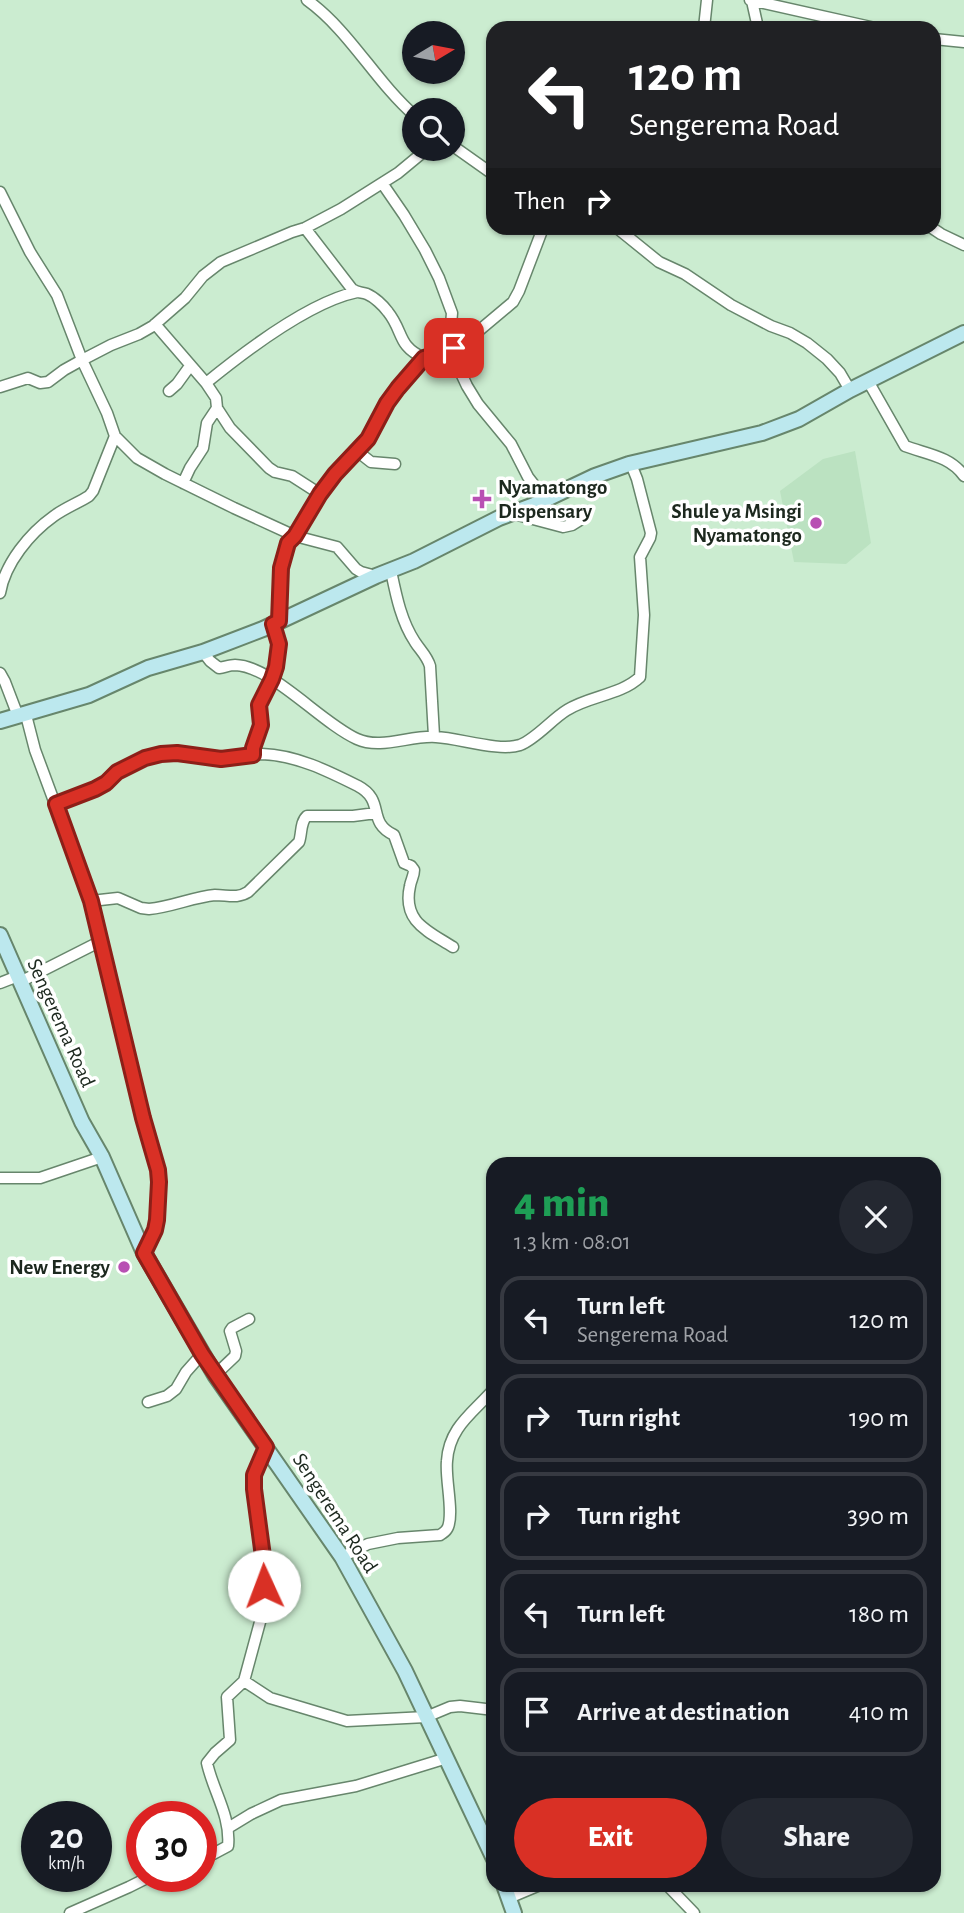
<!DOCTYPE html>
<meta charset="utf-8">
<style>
body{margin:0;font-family:"Alegreya Sans",sans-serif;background:#242831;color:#f1f3f6;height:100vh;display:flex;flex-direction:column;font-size:26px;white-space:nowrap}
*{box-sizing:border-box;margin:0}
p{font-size:23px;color:#9ea1a6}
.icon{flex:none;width:38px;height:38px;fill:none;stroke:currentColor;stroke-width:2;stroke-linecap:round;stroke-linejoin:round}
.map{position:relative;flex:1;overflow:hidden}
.details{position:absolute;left:486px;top:1157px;width:455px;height:735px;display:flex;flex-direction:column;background:#171b24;border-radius:21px;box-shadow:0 2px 5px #0004}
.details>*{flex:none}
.hud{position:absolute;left:486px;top:21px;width:455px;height:214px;border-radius:21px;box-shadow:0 2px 5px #0004;background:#202124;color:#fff;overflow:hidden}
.needle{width:46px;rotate:80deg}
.tools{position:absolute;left:402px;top:21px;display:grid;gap:14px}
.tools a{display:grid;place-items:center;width:63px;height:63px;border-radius:50%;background:#171b24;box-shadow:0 2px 5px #0004;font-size:35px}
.speed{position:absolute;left:21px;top:1801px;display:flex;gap:14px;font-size:35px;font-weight:700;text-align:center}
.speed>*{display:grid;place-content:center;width:91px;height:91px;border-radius:50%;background:#171b24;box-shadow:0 2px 5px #0004;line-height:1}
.speed small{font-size:18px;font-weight:400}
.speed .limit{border:10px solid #d22;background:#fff;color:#111}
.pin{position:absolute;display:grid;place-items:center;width:60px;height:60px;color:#fff;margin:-30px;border-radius:14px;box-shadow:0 4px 10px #0006}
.me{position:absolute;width:77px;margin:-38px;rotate:358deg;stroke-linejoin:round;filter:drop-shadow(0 0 5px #0008)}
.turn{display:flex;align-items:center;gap:24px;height:147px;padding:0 28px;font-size:32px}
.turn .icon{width:91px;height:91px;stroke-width:2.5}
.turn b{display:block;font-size:49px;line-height:60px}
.then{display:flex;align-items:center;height:66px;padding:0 28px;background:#0003;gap:14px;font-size:26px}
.round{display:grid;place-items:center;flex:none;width:74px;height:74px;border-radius:37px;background:#242831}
.summary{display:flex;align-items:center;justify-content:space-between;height:119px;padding:0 28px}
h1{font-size:42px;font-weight:800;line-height:52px;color:#1e9e55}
.action{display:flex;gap:14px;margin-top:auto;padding:14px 28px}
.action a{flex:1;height:80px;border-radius:42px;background:#d93025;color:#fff;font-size:28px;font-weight:800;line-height:80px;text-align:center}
.action a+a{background:#242831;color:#f1f3f6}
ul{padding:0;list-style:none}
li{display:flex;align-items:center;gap:21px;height:88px;margin:0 14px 10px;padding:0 14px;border:4px solid #363941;border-radius:21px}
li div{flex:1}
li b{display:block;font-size:26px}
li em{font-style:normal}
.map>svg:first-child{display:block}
.built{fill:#bbe2c1}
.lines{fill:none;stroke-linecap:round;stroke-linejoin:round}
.street-casing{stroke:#67866c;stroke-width:13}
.secondary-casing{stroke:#67866c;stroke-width:18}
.street{stroke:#fff;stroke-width:10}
.secondary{stroke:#bce8ee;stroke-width:14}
.route-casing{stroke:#8d1f18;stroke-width:18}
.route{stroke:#d93025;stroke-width:12}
.poi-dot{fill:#b850b3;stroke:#fff;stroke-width:2.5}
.labels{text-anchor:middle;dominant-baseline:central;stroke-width:7;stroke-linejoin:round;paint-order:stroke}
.poi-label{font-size:21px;font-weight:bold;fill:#1c281e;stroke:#fff;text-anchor:end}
.street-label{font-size:21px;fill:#1c281e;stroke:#fff}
</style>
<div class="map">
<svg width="964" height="1913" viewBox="0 0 964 1913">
<rect width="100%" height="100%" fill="#cbecd0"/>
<path class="built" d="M855 451 871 543 846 564 794 562 780 491 823 459Z"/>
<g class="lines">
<g class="street-casing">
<path id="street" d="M307 0C350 31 375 81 415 116
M750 0 875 28
M752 1 758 28
M704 28 707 0
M934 39 964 42
M453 146 494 175
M382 183 404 215 425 250 439 278 452 313 450 337 459 369 467 386 478 404 511 444 528 477 545 499
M0 192 30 252 57 295 82 360 107 413 115 436 137 458 165 474 234 508 295 536 337 547 356 569 361 572 376 576
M305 228 352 289C357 293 361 292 367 294 374 297 383 305 388 312 404 332 397 346 424 358
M617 228 659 262 685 274 731 305 771 326 790 333 807 343 827 359 840 373 850 390
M932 228 941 234 964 245
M155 324 206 383 216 398 217 408 230 428 269 468 275 472 292 476 320 494
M868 381 905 446C926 454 950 456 964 476
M206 383C244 352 309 302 357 292
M0 387 28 378 40 383 48 382 64 370 82 360 111 345 139 334 153 326 185 298 203 276 221 262 292 232 305 228 341 209 398 173 427 149
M169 391 177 384 190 366
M357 451 371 462 395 464
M183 483 190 468 203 448 207 423 217 408
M514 514 563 527 572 525 580 520
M391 571C396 595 401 621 415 642 420 650 427 656 430 666L434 736
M0 593C5 563 30 533 54 516 65 508 78 503 89 496L93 491 115 436
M279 621V585L285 549 288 543 298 531 320 494 347 460 368 439 387 403 424 358 463 344 513 302 519 291 543 228
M203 652 210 661 219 668C225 667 230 665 235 665 272 666 320 722 357 739 381 750 410 735 436 737 459 738 499 752 520 745 536 739 552 719 567 710 589 696 621 695 640 677L644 615 640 557 650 538 651 533 637 479 631 464H629
M0 673 5 682 18 716
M26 715 35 750 91 901 143 1118 158 1170 159 1182 157 1220 155 1230 144 1253
M253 755C254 744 260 735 261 724 261 716 258 709 260 702 262 693 269 686 273 678 280 661 279 641 273 624
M56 804C72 798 91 794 105 784 109 780 112 776 116 772 124 766 136 761 145 758 170 749 194 757 219 758 233 759 248 754 262 754 296 755 328 771 358 786 386 801 366 822 394 835L404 863 411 866 414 870C414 876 411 880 410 886 402 922 428 931 453 947
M91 901 118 898 141 908 149 909C172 907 193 897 215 895 228 895 237 899 248 892L299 842C302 834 300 822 307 816H353L376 813
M20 982 101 941
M0 983 18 976
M0 1178H40L102 1157
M215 1375 235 1356 236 1351 230 1331 232 1328 249 1319
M148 1402 167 1396 176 1389 186 1372 202 1354
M342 1557 368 1544 398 1538 440 1535C444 1532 446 1532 448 1527 454 1512 445 1479 447 1461 449 1427 473 1413 494 1389
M244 1681 270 1698 347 1721 426 1717 450 1707 460 1706 494 1710
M228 1828 251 1814 281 1800 356 1786 447 1758
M201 1857 213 1854 228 1846C231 1816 213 1791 207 1763L215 1753 230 1740 227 1697 244 1681 263 1611 264 1564 254 1489V1475L266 1447
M667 1885 694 1913
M509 1898 540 1885
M70 1913 129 1887 151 1876"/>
</g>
<g class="secondary-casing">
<path id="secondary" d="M0 721 89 695 148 668 203 652 263 629 376 576 414 561 499 518 534 505 595 476 629 464 762 433 799 419 850 390 964 333
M0 935 82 1122 102 1157 144 1253 215 1375 342 1557 405 1671 494 1859
M504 1885 514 1913"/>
</g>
<use href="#street" class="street"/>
<use href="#secondary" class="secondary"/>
</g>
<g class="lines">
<g class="route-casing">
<path id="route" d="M264 1586V1564L254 1489V1475L266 1447 202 1354 144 1253 155 1230 157 1220 159 1182 158 1170 143 1118 91 901 56 804 95 789 106 783 117 772 145 758 161 754 177 753 221 759 253 755V748L261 725 259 705 272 679 276 667 279 644 273 624 279 621 281 568 288 543 295 536 320 494 335 474 368 439 387 403 398 388 424 358 454 348"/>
</g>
<use href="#route" class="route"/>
</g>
<g class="poi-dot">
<path d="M478.5 488.5h7v7h7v7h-7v7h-7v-7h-7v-7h7z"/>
<circle cx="816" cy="523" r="7"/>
<circle cx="124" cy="1267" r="7"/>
</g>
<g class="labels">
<g class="poi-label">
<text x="498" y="487" text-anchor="start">Nyamatongo<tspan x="498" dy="24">Dispensary</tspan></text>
<text x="802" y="511">Shule ya Msingi<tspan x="802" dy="24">Nyamatongo</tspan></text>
<text x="110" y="1267">New Energy</text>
</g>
<g class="street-label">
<text transform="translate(61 1023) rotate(66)">Sengerema Road</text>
<text transform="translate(335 1513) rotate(57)">Sengerema Road</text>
</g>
</g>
</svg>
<div class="tools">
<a><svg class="needle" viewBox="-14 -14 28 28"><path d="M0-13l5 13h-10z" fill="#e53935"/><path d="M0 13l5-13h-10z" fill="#9ea1a6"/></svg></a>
<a><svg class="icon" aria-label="search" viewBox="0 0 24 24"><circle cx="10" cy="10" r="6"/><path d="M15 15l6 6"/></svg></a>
</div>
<div class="speed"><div>20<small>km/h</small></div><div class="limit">30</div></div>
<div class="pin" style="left:454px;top:348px;background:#d93025"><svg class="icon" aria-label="arrive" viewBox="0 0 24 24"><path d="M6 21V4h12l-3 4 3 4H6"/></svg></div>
<svg class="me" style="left:264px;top:1586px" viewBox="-20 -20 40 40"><circle r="19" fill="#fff"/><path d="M0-13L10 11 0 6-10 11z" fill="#d93025"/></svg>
<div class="hud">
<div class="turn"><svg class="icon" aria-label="left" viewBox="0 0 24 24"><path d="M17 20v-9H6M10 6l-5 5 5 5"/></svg><div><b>120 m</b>Sengerema Road</div></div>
<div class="then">Then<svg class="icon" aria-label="right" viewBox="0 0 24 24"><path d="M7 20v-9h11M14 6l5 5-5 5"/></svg></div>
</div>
<section class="details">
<div class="summary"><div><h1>4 min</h1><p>1.3 km · 08:01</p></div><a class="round"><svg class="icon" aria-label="close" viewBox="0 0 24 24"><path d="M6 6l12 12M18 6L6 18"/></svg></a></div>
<ul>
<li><svg class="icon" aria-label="left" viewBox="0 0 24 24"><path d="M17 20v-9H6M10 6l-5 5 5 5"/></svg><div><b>Turn left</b><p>Sengerema Road</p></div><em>120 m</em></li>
<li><svg class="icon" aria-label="right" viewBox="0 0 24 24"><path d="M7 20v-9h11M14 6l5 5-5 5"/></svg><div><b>Turn right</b></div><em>190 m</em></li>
<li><svg class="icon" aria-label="right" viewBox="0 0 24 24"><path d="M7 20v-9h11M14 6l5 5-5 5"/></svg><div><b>Turn right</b></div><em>390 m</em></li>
<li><svg class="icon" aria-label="left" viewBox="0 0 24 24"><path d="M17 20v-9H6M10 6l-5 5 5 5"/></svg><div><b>Turn left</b></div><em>180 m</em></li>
<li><svg class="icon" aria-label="arrive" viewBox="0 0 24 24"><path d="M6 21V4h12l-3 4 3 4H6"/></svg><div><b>Arrive at destination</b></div><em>410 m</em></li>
</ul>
<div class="action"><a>Exit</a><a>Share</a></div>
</section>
</div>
